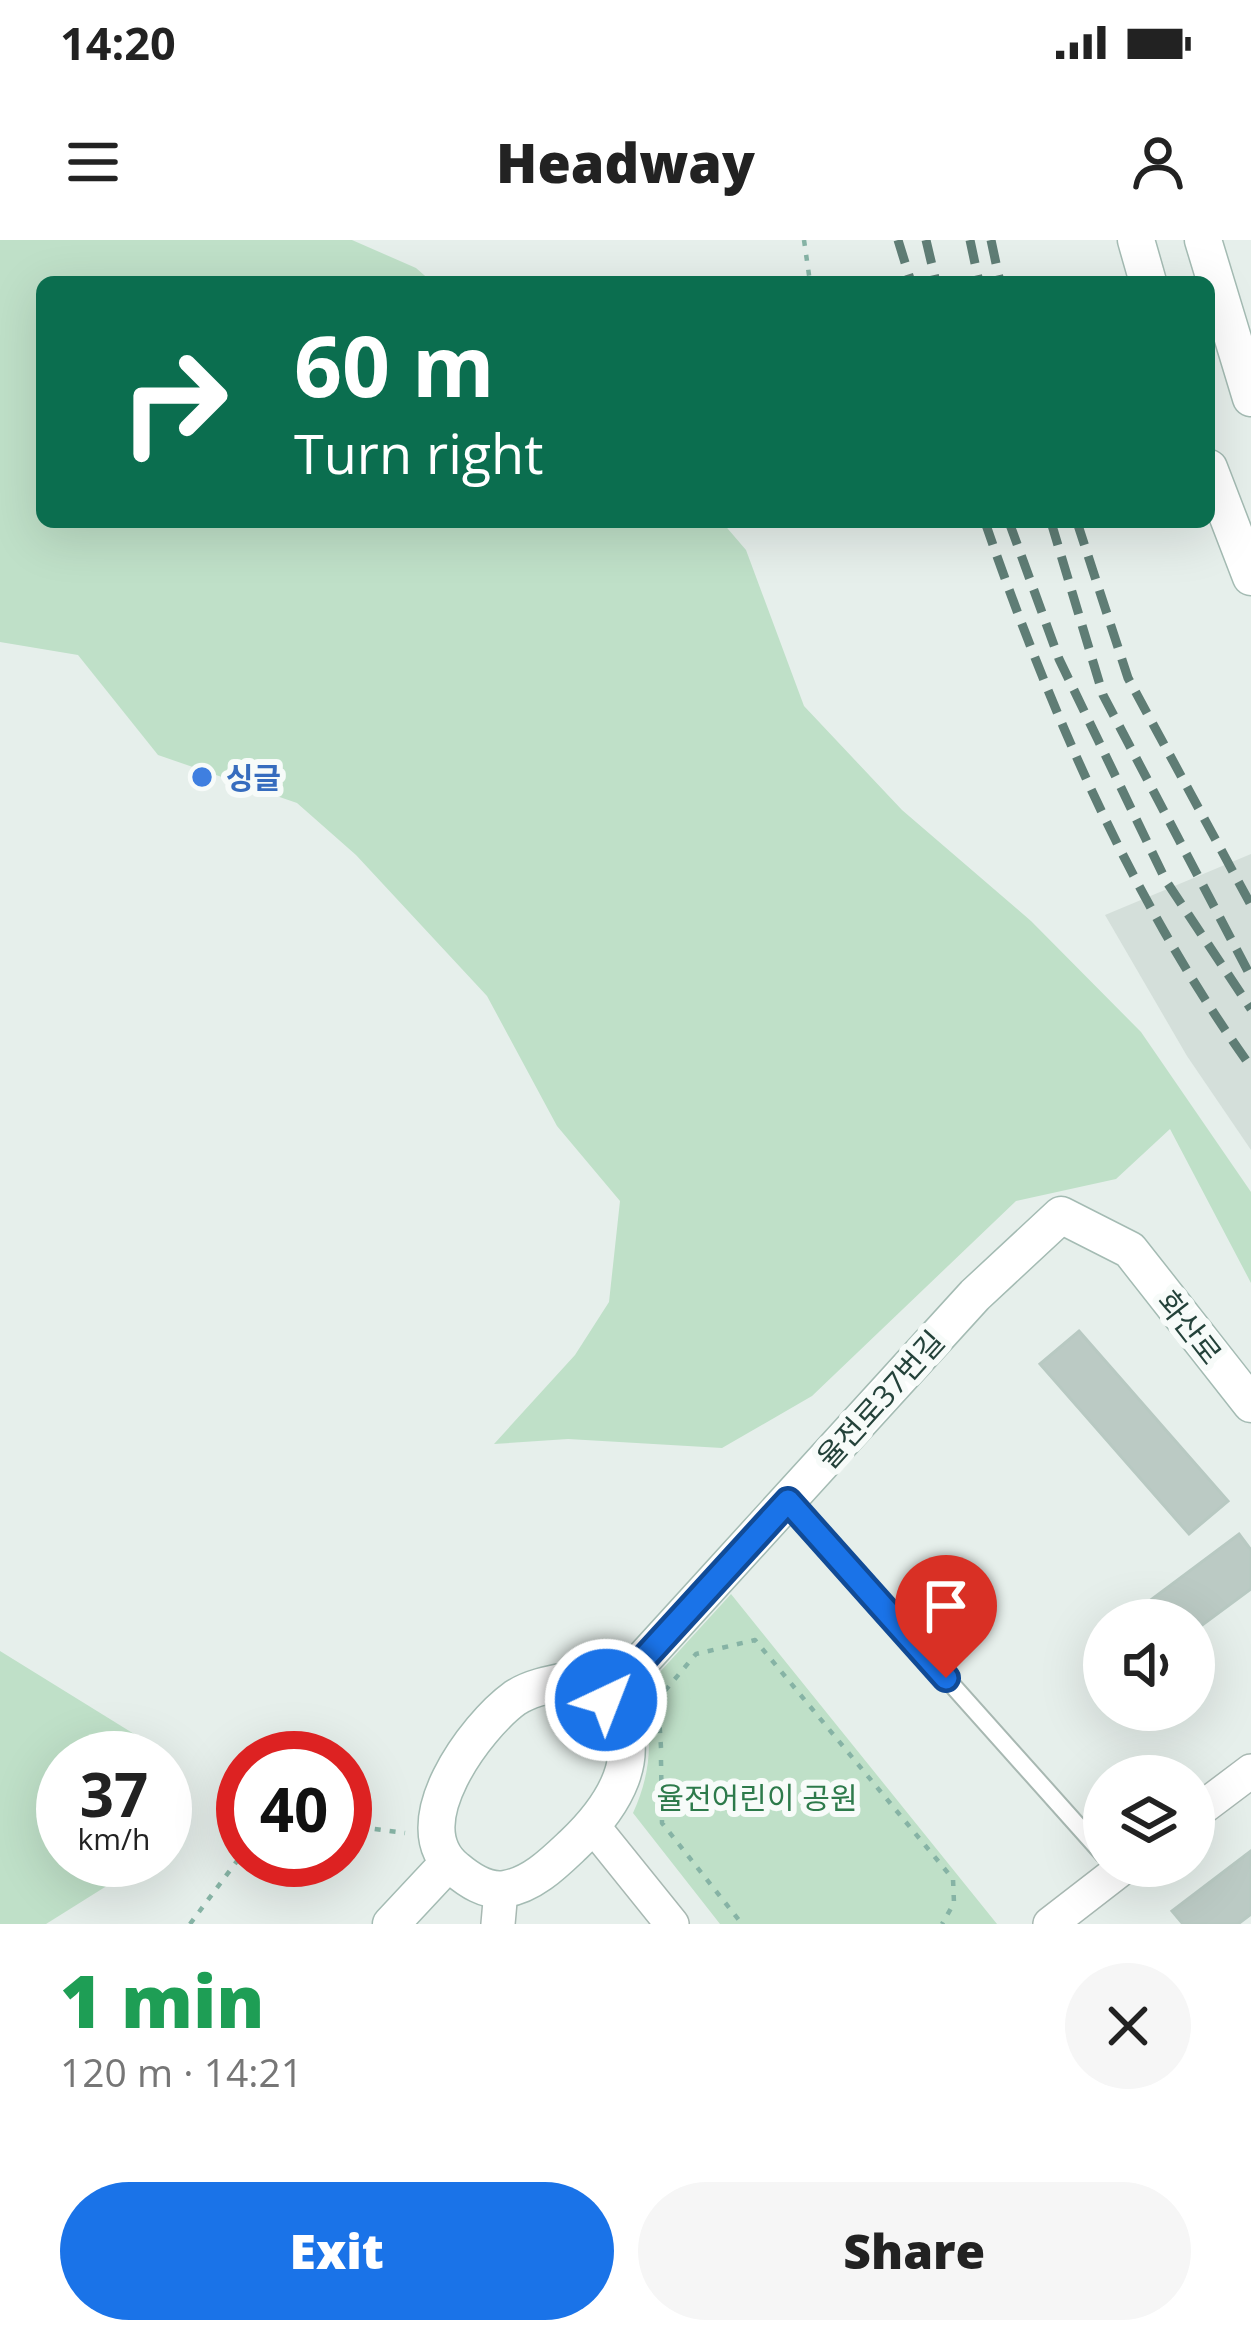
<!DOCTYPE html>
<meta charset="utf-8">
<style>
body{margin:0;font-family:"Open Sans","Noto Sans KR",sans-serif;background:#f6f6f6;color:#222;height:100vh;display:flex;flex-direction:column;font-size:45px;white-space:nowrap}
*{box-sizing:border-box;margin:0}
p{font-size:39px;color:#767676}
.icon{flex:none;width:66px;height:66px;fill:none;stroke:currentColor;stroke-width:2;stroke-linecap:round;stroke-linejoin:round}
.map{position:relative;height:1684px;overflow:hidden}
.drawer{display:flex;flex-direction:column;background:#fff;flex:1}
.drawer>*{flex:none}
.banner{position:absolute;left:36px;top:36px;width:1179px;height:252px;border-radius:18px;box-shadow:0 12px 48px #0002;background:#0b6e4f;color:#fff;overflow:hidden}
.buttons{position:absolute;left:1083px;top:1359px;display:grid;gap:24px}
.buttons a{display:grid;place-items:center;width:132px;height:132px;border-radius:50%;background:#fff;box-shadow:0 12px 48px #0002;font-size:60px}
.speed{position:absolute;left:36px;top:1491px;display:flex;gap:24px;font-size:60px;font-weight:700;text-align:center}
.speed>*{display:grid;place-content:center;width:156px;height:156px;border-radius:50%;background:#fff;box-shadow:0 12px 48px #0002;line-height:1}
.speed small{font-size:30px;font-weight:400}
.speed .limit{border:18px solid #d22;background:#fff;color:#111}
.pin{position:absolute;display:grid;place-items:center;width:102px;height:102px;color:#fff;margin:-123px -51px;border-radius:50% 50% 50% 0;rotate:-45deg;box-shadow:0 0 12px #0007}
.pin .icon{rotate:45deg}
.me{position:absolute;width:132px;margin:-66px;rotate:43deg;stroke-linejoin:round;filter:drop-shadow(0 0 9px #0008)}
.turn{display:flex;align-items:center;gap:42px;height:252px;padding:0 60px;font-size:54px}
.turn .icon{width:156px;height:156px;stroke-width:2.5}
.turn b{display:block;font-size:84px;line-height:102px}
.round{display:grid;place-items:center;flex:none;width:126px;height:126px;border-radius:63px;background:#f6f6f6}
.head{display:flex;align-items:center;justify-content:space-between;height:204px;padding:0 60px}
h1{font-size:72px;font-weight:800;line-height:90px;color:#1e9e55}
.action{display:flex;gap:24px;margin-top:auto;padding:24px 60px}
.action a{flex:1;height:138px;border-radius:72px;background:#1a73e8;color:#fff;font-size:48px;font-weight:800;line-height:138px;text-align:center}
.action a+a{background:#f6f6f6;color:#222}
.status{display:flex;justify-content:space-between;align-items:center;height:84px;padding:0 60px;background:#fff;direction:ltr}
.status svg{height:33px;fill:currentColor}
header{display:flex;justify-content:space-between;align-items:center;height:156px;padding:0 60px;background:#fff;font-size:54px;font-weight:800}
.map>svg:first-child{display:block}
.built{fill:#d4dfda}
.green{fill:#bfe0c8}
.building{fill:#bbcac4;stroke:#b8c9c2;stroke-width:3}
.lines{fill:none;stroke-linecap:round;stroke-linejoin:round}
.lane-casing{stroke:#a8b8b2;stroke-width:20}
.street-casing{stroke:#a8b8b2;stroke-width:36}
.secondary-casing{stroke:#a4bbb3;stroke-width:39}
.path{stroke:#86b3a5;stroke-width:4.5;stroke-dasharray:6 9;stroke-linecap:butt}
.lane{stroke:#fff;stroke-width:16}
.street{stroke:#fff;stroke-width:33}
.secondary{stroke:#fff;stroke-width:36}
.rail{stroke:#5f7d75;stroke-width:9;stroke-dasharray:24 12;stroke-linecap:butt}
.route-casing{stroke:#114b97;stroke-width:30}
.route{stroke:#1a73e8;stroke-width:21}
.shop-dot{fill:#3f7fe0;stroke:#f7fbf9;stroke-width:4.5}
.labels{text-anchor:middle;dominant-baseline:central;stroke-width:12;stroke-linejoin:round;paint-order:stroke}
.shop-label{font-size:30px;font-weight:bold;fill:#366cbe;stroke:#f7fbf9;text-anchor:start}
.street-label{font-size:30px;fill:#24423a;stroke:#f7fbf9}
.park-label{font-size:30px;fill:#2d7a4b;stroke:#f7fbf9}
</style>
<div class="status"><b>14:20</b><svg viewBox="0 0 49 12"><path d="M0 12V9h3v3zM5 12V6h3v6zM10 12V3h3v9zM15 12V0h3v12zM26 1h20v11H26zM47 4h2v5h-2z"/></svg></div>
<header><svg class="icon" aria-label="menu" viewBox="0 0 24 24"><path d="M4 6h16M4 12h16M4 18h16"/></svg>Headway<svg class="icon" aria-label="person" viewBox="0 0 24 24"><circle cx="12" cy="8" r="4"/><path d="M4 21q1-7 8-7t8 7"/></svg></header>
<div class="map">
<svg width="1251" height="1684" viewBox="0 0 1251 1684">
<rect width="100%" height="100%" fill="#e6efeb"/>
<path class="built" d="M1251 614V910L1187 816 1105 675Z"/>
<path class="green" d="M0 0H352L416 28 432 42H42V282H722L746 310 804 466 902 570 1031 681 1141 792 1251 952V1043L1170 889 1116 939 1016 961 812 1156 722 1208 568 1199 494 1204 575 1115 609 1062 620 961 557 886 487 756 356 615 297 563 158 515 78 415 0 402Z
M731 1354 997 1684H720L633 1573C650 1536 656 1494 638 1456Z
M0 1411 139 1497 136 1518H63V1620H123L121 1637 46 1684H0Z"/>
<path class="building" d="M1079 1091 1228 1261 1189 1294 1040 1124Z
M1239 1294 1251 1310V1349L1194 1391V1380H1124Z
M1251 1611V1674L1238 1684H1183L1172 1671Z"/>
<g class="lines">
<g class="lane-casing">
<path id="lane" d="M788 1261 1104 1615"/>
</g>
<g class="street-casing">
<path id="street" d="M1194 1574 1251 1531
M593 1586 672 1684
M498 1684 501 1650
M1050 1684 1125 1626"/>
</g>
<g class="secondary-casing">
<path id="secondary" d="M1136 0 1148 42
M1203 0 1251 158
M1209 228 1251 337
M567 1441C579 1447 598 1453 607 1462 652 1511 611 1569 573 1605 554 1623 532 1645 505 1649 486 1652 469 1640 456 1629 401 1586 476 1486 515 1458 530 1448 550 1444 567 1441Z
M606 1460 975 1055 1061 975 1130 1010 1251 1164
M391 1684 448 1623"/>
</g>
<path class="path" d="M804 0 810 42
M661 1508 658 1459 696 1414 755 1400 953 1639 954 1663 942 1684
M661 1520 662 1583 742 1684
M345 1585 405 1593
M190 1684 243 1613"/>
<use href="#lane" class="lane"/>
<use href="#street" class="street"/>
<use href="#secondary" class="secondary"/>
<path class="rail" d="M898 0 911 42
M926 0 936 42
M970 0 979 42
M991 0 1000 42
M985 282C1051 473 1132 662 1251 827
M1009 282 1059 419 1166 641 1251 769
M1051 282 1103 455 1251 737
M1077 282 1128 438 1251 665"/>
</g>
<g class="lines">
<g class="route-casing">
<path id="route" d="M606 1460 788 1261 946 1438"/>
</g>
<use href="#route" class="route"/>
</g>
<circle class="shop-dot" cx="202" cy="537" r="12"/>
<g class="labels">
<g class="shop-label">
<text x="226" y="537">싱글</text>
</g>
<g class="street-label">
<text transform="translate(1190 1087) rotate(52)">화산로</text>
<text transform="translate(880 1159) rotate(-48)">율전로37번길</text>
</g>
<g class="park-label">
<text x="757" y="1557">율전어린이 공원</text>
</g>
</g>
</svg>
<div class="buttons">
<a><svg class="icon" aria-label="sound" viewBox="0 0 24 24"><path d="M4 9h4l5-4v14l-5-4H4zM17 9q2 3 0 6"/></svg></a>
<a><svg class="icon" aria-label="layers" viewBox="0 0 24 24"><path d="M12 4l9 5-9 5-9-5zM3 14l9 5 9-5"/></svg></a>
</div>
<div class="speed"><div>37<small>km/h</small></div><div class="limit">40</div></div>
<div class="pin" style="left:946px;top:1438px;background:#d93025"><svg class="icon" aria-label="arrive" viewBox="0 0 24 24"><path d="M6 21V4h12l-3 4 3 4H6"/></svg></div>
<svg class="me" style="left:606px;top:1460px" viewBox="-20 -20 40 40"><circle r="17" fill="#1a73e8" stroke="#fff" stroke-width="3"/><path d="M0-11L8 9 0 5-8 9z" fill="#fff"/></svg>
<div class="banner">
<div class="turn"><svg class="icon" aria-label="right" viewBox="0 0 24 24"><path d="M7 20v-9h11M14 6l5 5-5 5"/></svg><div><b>60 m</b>Turn right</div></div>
</div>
</div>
<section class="drawer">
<div class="head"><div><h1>1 min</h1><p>120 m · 14:21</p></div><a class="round"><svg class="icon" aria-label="close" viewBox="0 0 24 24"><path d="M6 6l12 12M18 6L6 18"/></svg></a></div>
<div class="action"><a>Exit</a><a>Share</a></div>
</section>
